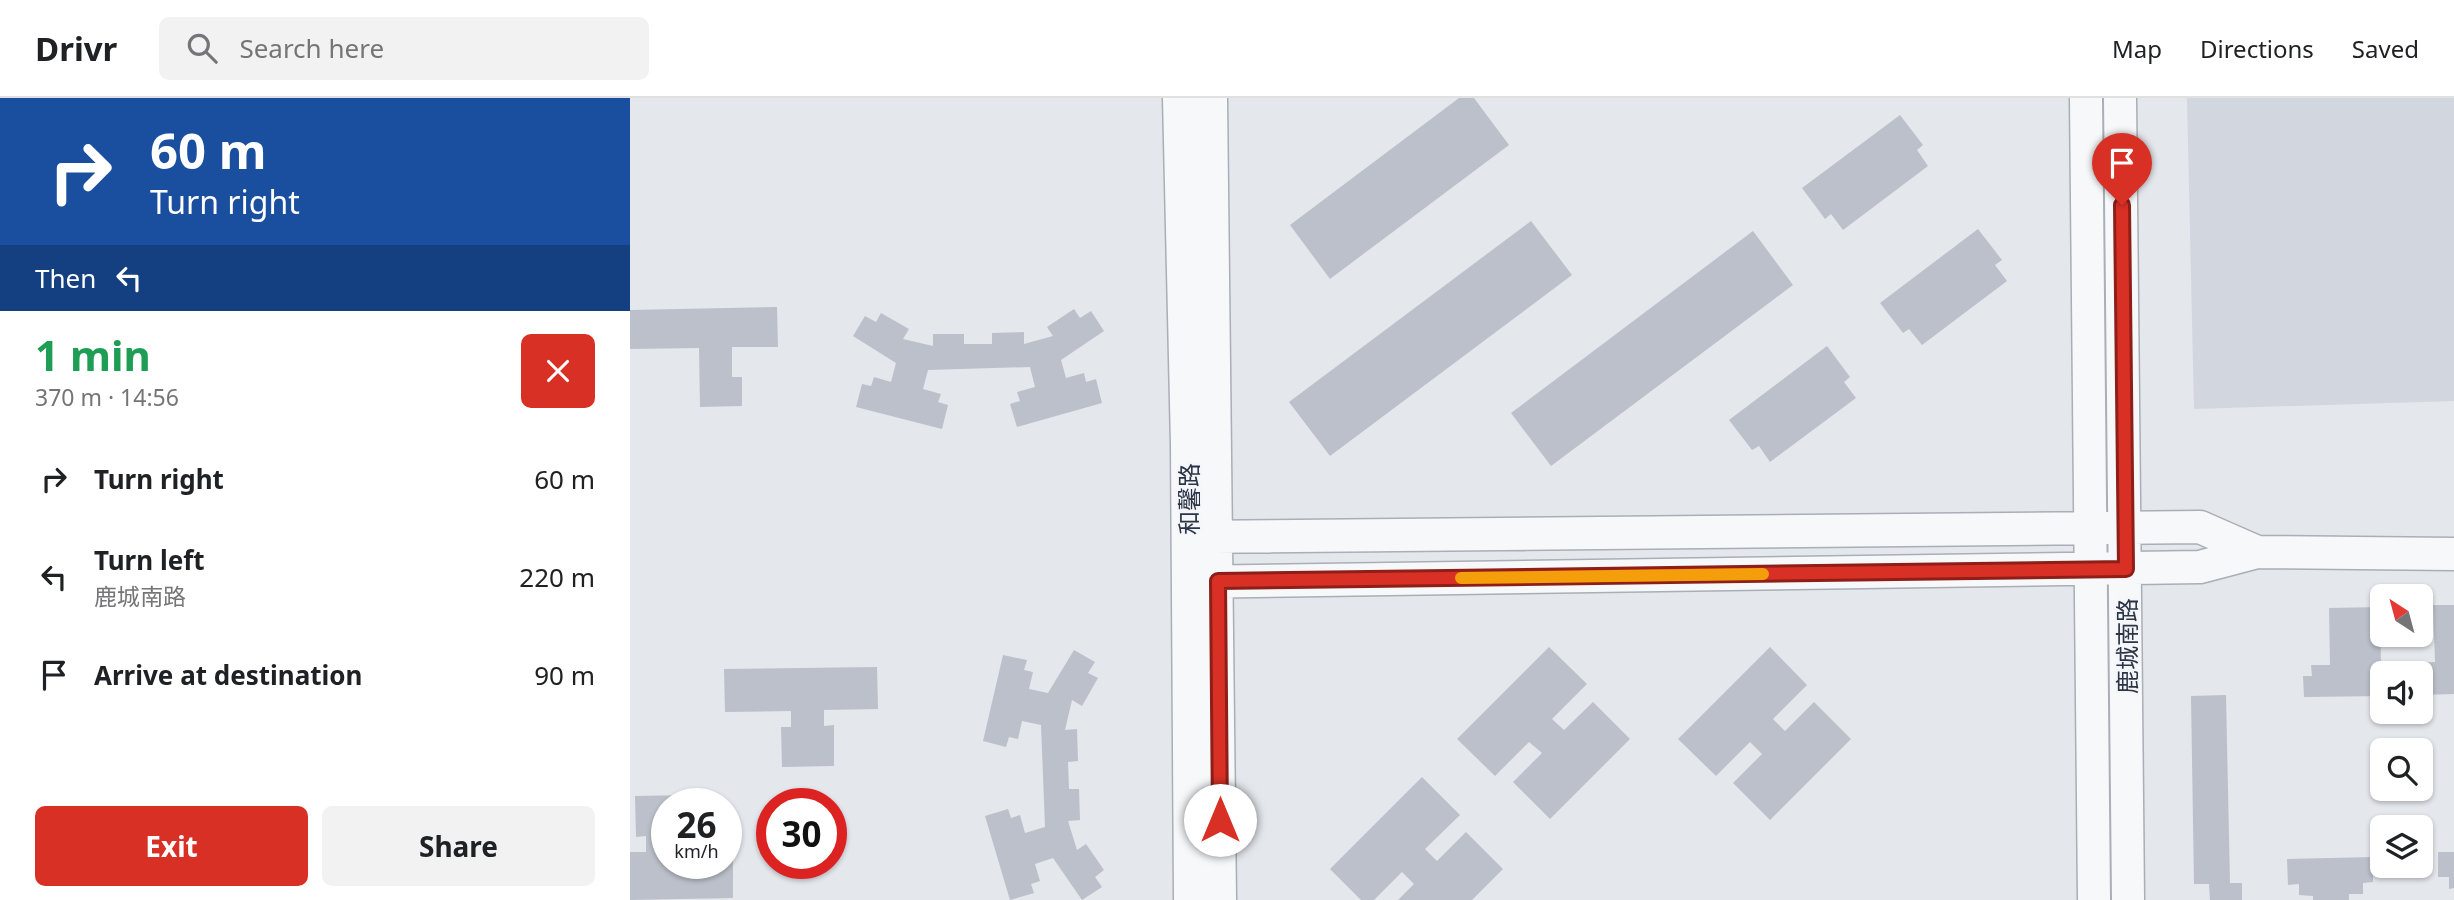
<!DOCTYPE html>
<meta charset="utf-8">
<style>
body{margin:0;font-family:"Noto Sans","Noto Sans SC",sans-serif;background:#f2f2f2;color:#202124;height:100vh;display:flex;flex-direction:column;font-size:26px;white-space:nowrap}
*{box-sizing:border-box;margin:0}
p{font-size:23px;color:#757577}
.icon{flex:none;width:38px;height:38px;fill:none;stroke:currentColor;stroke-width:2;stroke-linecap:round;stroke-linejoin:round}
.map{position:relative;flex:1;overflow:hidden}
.sheet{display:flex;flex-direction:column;background:#fff;width:630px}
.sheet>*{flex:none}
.banner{background:#1a4fa0;color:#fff;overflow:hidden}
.needle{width:46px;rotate:324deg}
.buttons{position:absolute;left:1740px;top:486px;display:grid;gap:14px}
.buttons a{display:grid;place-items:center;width:63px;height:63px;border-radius:10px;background:#fff;box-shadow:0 2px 5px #0004;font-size:35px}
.speed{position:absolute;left:21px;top:690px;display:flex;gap:14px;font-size:35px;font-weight:700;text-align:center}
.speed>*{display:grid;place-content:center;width:91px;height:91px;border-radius:50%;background:#fff;box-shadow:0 2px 5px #0004;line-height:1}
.speed small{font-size:18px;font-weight:400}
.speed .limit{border:10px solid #d22;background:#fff;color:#111}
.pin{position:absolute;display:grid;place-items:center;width:60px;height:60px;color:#fff;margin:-72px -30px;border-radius:50% 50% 50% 0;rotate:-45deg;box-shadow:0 0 7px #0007}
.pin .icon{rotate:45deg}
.me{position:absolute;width:77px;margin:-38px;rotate:0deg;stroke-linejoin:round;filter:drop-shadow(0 0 5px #0008)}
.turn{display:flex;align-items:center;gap:24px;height:147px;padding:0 35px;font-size:32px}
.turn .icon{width:91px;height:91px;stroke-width:2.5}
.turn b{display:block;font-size:49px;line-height:60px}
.then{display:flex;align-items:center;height:66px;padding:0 35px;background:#0003;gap:14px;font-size:26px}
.round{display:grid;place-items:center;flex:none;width:74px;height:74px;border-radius:10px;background:#f2f2f2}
.head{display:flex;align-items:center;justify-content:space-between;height:119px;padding:0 35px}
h1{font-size:42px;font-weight:700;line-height:52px;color:#1e9e55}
.primary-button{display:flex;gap:14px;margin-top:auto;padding:14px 35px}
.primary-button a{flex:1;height:80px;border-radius:10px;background:#d93025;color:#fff;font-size:28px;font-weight:700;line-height:80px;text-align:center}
.primary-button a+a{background:#f2f2f2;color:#202124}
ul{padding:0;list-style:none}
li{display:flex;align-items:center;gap:21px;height:98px;padding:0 35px}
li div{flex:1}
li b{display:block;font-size:26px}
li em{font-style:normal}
header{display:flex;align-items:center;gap:42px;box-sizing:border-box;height:98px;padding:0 35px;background:#fff;border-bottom:2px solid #e0e0e0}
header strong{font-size:33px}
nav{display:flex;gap:38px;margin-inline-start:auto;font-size:24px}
.search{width:490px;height:63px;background:#f2f2f2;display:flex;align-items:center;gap:18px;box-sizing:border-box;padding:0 24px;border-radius:10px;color:#757577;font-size:26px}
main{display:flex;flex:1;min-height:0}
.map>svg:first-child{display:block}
.built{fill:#d2d6de}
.building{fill:#bbc0ca}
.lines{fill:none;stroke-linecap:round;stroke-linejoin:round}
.minor-casing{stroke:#a9aeb7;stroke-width:35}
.minor{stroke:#f7f8fa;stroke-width:32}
.route-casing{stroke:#8d1f18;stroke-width:18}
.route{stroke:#d93025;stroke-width:12}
.slow{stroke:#f59e0b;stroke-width:12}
.labels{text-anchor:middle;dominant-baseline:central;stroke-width:5;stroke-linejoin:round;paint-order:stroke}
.street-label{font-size:24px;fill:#2b3445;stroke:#f4f6f9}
</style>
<header>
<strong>Drivr</strong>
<div class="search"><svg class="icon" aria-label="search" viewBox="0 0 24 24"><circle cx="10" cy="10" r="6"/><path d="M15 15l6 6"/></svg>Search here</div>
<nav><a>Map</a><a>Directions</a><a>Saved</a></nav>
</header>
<main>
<section class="sheet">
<div class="banner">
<div class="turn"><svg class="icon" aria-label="right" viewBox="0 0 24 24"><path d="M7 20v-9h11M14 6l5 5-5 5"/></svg><div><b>60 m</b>Turn right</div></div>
<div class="then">Then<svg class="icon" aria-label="left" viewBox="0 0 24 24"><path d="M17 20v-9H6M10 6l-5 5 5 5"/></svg></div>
</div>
<div class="head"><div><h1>1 min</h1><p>370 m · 14:56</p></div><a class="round" style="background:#d93025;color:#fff"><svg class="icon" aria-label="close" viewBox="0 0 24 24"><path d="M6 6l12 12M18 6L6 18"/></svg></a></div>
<ul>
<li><svg class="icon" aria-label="right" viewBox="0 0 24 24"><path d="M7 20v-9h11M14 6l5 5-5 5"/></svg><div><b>Turn right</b></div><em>60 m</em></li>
<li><svg class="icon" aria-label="left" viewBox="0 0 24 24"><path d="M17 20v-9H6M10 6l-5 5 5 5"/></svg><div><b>Turn left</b><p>鹿城南路</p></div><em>220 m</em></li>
<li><svg class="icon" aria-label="arrive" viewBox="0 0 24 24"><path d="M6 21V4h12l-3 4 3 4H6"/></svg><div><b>Arrive at destination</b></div><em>90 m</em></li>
</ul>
<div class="primary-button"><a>Exit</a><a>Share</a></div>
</section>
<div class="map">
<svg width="1824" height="802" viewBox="0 0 1824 802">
<rect width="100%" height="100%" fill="#e4e7ec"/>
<path class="built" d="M1557 0H1824V303L1564 311Z"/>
<path class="building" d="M829 0H844L879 47 700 181 660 127Z
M1270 17 1293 47 1287 52 1298 68 1213 132 1201 116 1195 121 1172 90Z
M901 123 942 177 700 358 659 304Z
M1348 131 1372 162 1365 167 1377 183 1292 247 1279 231 1273 235 1250 205Z
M1123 133 1163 187 921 368 881 315Z
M147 209 148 249H102V279H112V308L70 309 69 250 0 251V212Z
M444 211 450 220 461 213 474 233 431 262 436 280 454 275 456 284 466 281 472 305 387 329 380 306 390 303 387 294 405 289 400 269 298 272 293 291 311 296 308 304 318 307 312 331 226 309 232 286 241 288 244 279 261 284 266 265 223 238 235 218 246 224 251 215 279 231 273 241 303 248V236H334V246H362V235L394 234V246L423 238 417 229Z
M1197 248 1220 279 1214 284 1226 300 1140 364 1129 348 1122 352 1099 322Z
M1803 507H1824V596L1790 597V576H1786V565L1805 564Z
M1750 509 1751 566 1770 565V576H1752V598L1674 599 1673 578H1682L1681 567H1700L1699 510Z
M919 549 957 586 922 621 934 632 963 604 1000 641 920 721 883 684 912 655 899 644 865 678 827 641Z
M1140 549 1177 587 1143 621 1155 633 1184 604 1221 641 1140 722 1103 685 1132 656 1120 644 1086 678 1048 641Z
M444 552 465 564 458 575 468 580 452 608 442 602 435 632 447 631 448 663 438 664 439 691H449L450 722 438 723 447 752 456 746 474 772 465 779 472 789 452 802 423 760 405 766 410 783 401 786 404 795 380 802 355 718 378 711 381 720 390 717 395 735 415 729 411 627 392 623 388 641 379 639 376 649 353 643 373 557 397 562 394 572 403 574 399 591 418 595Z
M247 569 248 611 194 612V628L204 627V668L152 669 151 629H161V613L95 614 94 571Z
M1596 597 1600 785H1612V802H1580L1579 786H1564L1561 598Z
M792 679 830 717 795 751 807 763 836 734 873 771 842 802H768L784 786 772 774 744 802H731L700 771Z
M58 697V705H37V765H96V752H103V800L0 802V754H16V738L6 739 5 698Z
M1808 754H1824V790L1819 791V779H1808Z
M1743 759V784L1733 785V796H1719V802H1683V798L1669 797V786L1658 787 1657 761Z"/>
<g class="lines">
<g class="minor-casing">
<path id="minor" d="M549 0 557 347 560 802
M581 0 590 802
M1456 0 1464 802
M1490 0 1498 802
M558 439 1570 429 1627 454
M558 484 1570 469 1627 454 1824 456"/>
</g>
<use href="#minor" class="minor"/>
</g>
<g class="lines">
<g class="route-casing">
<path id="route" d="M590 722 588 483 1496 471 1492 107"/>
</g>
<use href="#route" class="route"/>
<path class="slow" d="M831 480 1133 476"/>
</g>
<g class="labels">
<g class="street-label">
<text transform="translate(558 401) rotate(-90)">和馨路</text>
<text transform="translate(1496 548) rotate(-90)">鹿城南路</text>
</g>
</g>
</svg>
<div class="buttons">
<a><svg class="needle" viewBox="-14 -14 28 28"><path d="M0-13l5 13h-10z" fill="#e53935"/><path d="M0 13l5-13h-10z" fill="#757577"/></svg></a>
<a><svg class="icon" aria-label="sound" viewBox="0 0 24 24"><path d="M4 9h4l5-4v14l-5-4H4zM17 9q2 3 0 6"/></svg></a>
<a><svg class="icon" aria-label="search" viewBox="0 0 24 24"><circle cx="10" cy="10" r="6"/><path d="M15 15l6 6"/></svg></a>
<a><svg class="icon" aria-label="layers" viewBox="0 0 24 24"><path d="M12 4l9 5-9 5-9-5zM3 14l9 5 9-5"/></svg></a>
</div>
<div class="speed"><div>26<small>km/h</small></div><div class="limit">30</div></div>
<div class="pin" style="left:1492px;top:107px;background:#d93025"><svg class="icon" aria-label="arrive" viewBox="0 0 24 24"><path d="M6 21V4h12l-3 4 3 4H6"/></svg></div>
<svg class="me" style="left:590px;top:722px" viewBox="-20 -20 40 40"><circle r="19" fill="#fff"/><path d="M0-13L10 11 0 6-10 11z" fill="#d93025"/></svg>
</div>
</main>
